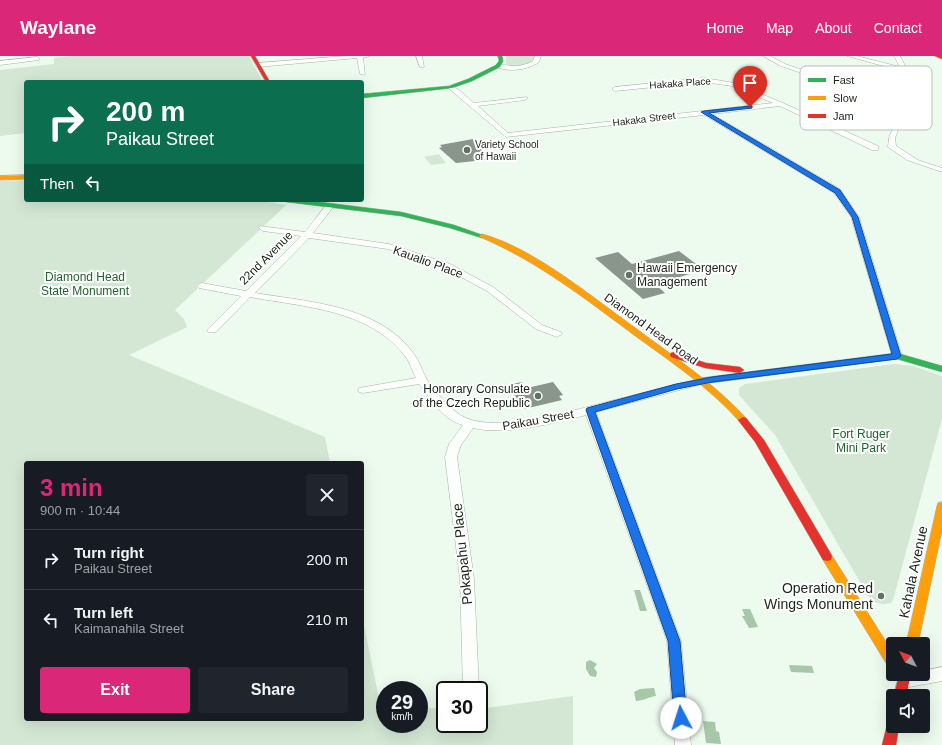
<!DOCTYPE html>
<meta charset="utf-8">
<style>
body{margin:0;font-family:Helvetica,sans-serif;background:#20242c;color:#f1f3f6;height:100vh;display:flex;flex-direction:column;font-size:15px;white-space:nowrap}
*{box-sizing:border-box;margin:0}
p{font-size:13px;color:#9ea1a6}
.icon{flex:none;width:22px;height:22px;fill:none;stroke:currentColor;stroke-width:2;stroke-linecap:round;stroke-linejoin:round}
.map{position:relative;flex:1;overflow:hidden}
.details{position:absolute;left:24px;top:405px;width:340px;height:260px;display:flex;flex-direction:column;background:#171b24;border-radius:4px;box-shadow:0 4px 16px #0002}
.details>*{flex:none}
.top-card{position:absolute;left:24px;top:24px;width:340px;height:122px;border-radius:4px;box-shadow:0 4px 16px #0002;background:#0b6e4f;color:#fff;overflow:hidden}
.needle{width:26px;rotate:311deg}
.tools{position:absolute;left:886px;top:581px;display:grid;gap:8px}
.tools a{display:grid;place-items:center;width:44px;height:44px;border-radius:4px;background:#171b24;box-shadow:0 4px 16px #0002;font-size:20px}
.speed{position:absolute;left:376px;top:625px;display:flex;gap:8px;font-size:20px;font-weight:700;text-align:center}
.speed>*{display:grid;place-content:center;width:52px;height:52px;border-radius:50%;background:#171b24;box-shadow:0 4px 16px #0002;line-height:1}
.speed small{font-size:10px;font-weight:400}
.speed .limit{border:2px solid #111;border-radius:6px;background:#fff;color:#111}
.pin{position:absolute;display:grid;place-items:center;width:34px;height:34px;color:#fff;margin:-41px -17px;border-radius:50% 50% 50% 0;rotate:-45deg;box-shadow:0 0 4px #0007}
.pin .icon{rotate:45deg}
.me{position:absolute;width:44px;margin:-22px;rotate:355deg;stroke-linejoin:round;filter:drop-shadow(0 0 3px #0008)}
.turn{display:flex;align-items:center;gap:14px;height:84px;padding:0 16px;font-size:18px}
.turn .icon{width:52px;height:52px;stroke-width:2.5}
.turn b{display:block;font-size:28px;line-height:34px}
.then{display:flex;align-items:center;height:38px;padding:0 16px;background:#0003;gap:8px;font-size:15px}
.round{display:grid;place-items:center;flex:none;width:42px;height:42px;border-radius:4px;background:#20242c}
.overview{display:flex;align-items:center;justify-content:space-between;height:68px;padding:0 16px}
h1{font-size:24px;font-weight:800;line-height:30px;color:#db2777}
.action{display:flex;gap:8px;margin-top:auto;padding:8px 16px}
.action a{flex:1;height:46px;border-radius:4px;background:#db2777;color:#fff;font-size:16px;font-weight:800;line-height:46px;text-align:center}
.action a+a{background:#20242c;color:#f1f3f6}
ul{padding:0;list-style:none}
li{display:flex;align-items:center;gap:12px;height:60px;padding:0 16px;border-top:1px solid #363941}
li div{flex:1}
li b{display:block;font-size:15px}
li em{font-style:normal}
header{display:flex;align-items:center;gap:24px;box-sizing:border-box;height:56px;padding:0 20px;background:#db2777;color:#fff}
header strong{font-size:19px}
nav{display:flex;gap:22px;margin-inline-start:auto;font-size:14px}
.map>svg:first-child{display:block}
.green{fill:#d3e7d4}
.water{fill:#a6c8a8}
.building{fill:#8a958b}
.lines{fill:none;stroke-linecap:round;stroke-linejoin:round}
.street-casing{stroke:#a8b3a9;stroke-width:1}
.fast-casing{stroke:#a8b3a9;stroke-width:1}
.slow-casing{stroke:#a8b3a9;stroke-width:1}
.jam-casing{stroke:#a8b3a9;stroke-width:1}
.street{fill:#fcfefc;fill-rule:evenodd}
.fast{fill:#30b455;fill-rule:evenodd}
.slow{fill:#ff9f0a;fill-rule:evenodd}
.jam{fill:#e5322d;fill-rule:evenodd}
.route{fill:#1a73e8;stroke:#114b97}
.poi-dot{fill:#646f65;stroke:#fff;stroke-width:1.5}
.labels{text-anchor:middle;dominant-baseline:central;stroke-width:4;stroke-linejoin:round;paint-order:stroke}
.far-street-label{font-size:10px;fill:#1a241b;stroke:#fff}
.far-poi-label{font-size:10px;fill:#1a241b;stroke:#fff;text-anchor:start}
.street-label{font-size:12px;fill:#1a241b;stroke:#fff}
.poi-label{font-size:12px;fill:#1a241b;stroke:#fff;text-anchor:start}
.park-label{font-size:12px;fill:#22622d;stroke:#fff}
.near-street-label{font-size:14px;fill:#1a241b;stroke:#fff}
.near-poi-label{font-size:14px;fill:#1a241b;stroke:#fff;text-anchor:end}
.key{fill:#fff;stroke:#babdbb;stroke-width:1}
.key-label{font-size:11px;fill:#1a241b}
</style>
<header>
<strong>Waylane</strong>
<nav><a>Home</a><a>Map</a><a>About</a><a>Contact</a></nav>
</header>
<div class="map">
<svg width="942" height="689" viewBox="0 0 942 689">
<rect width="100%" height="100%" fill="#edfaee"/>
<path class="green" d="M73 0H249L263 26H26V77L0 80V14L54 8V2Z
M506 0H536L532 7 515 11 506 9Z
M439 98 446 107 431 109 424 101Z
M26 124V144H256L286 149 175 254 184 263 187 271 129 299 325 381 330 407H26V663H362V560L379 642 385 647V668H419V651L445 653V668H479V653L573 640V689H0V125Z
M894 308 913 310 942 320V363L893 544 891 547C881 550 875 547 868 540L775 379 739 339V332L745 328Z"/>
<path class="water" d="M634 534H640L647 555H640Z
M742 553H750L758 571 749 572 742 560H745Z
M590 604 597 608 594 612 597 616 596 621 590 620 586 613V606Z
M789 609 812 610 814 617 791 616Z
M654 632 656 640C648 641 643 645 636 645L634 636 640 633Z
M703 665 715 666 716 675 719 676 721 688 706 687Z"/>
<path class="building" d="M473 83 487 98 480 99 485 104 456 107 439 92 442 91 440 89Z
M679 195 704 214 655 228 665 237 643 243 595 202 618 196 632 208Z
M522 326 527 332 553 326 563 339 559 340 562 344 524 353 508 329Z"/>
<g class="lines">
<g class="street-casing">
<path id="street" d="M346 0H370L363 2 365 19 360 18 357 2 258 11 255 9 258 7Z
M416 0H422L424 11H420Z
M535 0H541L539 6C529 14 506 17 495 10 500 7 511 11 518 10 523 9 528 8 533 5Z
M763 0H770L785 8 902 47C907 34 908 28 902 15L847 0H857L900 11 894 0H900L912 23 914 33 895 82 896 90 918 104 942 112V116L907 104 888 91 889 82 901 51 781 10Z
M37 1 39 2V4L0 9V5Z
M704 22 735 27 783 47 878 90V94H872L780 50 712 58 840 133 859 161 902 300 901 302H893L892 300 851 161 834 137 704 59 506 81 447 31 450 29 459 34 474 47 527 41V43L525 44 478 50 508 77 773 47 732 30 704 26 615 35 612 33 615 31Z
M327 148H330L334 150 313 177 389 188 450 208 493 231 542 269 561 276 562 278 557 281 536 273 487 235 444 212 388 193 309 182 255 237C309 246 379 249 414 298 419 305 422 314 426 322 434 335 452 356 466 362 500 377 578 353 614 344 643 337 673 329 702 322L707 325 706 327 596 356 681 585 691 689H675L667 585 586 359C554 367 506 380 473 372L461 389 457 401 474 523 479 634H463L460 523 445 401 449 388 463 369C443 364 431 343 419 328L363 337 359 336 358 334 359 332 416 322C412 315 410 306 405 300 369 253 303 251 250 241L216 276H208L207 274 241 240 199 232 197 230 199 228 202 227 246 235 301 180 263 175 259 172 260 170 305 176Z
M942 611V625L904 632 899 630 896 625 899 620 906 618H923V615Z"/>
</g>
<g class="fast-casing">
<path id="fast" d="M498 0H502L503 5 500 11 472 25 452 32 362 42V38L449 30 468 23 496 9 499 5Z
M284 144H303L401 156 454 169 485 180 482 182 450 172 401 160 287 146Z
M897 297 942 310V316L897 303 702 328 698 325 702 322Z"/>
</g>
<g class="slow-casing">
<path id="slow" d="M26 119V123L0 124V120Z
M482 178C533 192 588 238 630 268 670 298 712 325 746 362L748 364 746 366H740C709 331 671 306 634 279 584 242 537 205 480 181L479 180Z
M942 446V474L918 588H906L937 450 938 447Z
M827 497 831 498 893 597V613L889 612 823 504 822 501 823 498Z"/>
</g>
<g class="jam-casing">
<path id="jam" d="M251 0H255L270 26H266Z
M935 0H942V3Z
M674 296 706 307 740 311 744 314 740 317 705 312 671 301 670 299 671 297Z
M743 361 746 362 764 384 831 498 832 501 831 504 827 505 823 504 755 386 738 364Z
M899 618H911L906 640H894Z
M893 663V670H899L896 689H882L888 665Z"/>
</g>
<use href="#street" class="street"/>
<use href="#fast" class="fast"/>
<use href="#slow" class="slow"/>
<use href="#jam" class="jam"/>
</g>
<path class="route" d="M750 50H752V52L709 57 840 134 858 161 901 300 897 303 712 326 677 333 595 356 680 585 687 662 686 666 681 668 676 666 674 662 668 585 586 354 587 352 676 328 712 321 892 298 852 161 835 137 701 56 704 55Z"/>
<g class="poi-dot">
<circle cx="467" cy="94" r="4"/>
<circle cx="629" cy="219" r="4"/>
<circle cx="538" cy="340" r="4"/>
<circle cx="881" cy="540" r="4"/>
</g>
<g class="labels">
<g class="far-street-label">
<text transform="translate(680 27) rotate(-4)">Hakaka Place</text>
<text transform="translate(644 63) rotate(-7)">Hakaka Street</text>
</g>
<g class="far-poi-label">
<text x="475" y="88">Variety School<tspan x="475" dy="12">of Hawaii</tspan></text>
</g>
<g class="street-label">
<text transform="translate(266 202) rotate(-45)">22nd Avenue</text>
<text transform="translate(428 206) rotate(20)">Kaualio Place</text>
<text transform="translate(651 273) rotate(36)">Diamond Head Road</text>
<text transform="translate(538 364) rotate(-10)">Paikau Street</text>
</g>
<g class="poi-label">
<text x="637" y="212">Hawaii Emergency<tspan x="637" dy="14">Management</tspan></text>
<text x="530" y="333" text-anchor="end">Honorary Consulate<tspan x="530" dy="14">of the Czech Republic</tspan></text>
</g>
<g class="park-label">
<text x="85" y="221">Diamond Head<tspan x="85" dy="14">State Monument</tspan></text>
<text x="861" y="378">Fort Ruger<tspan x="861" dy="14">Mini Park</tspan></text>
</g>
<g class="near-street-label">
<text transform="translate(462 498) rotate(-96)">Pokapahu Place</text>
<text transform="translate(913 516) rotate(-78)">Kahala Avenue</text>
</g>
<g class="near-poi-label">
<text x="873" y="532">Operation Red<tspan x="873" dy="16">Wings Monument</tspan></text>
</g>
</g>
<rect x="800" y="10" width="132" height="64" rx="6" class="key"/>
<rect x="808" y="22" width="18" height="4" fill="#30b455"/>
<rect x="808" y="40" width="18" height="4" fill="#ff9f0a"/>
<rect x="808" y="58" width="18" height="4" fill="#e5322d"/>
<g class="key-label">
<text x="833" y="28">Fast</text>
<text x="833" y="46">Slow</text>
<text x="833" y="64">Jam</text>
</g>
</svg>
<div class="tools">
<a><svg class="needle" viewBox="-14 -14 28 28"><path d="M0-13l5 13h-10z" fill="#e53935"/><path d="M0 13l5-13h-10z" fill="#9ea1a6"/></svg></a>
<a><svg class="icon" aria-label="sound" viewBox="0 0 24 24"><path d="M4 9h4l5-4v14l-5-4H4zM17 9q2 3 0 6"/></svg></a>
</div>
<div class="speed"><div>29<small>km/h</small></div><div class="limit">30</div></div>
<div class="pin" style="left:750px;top:51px;background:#d93025"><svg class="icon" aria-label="arrive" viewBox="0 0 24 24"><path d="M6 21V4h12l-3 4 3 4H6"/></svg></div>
<svg class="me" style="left:681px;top:662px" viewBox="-20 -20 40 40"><circle r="19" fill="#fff"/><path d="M0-13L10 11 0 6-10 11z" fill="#1a73e8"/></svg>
<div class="top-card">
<div class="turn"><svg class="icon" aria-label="right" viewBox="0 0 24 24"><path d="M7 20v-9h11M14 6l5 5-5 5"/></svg><div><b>200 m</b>Paikau Street</div></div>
<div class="then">Then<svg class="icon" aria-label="left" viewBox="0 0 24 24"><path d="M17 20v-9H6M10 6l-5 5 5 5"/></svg></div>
</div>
<section class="details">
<div class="overview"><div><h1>3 min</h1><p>900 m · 10:44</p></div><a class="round"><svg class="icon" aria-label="close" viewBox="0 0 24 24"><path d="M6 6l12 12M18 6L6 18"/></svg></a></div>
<ul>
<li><svg class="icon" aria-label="right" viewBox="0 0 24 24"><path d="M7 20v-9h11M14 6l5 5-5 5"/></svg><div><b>Turn right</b><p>Paikau Street</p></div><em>200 m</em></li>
<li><svg class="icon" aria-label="left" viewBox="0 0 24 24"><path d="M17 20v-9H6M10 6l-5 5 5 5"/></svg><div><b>Turn left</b><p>Kaimanahila Street</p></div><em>210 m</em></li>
</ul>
<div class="action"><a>Exit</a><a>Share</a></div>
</section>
</div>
